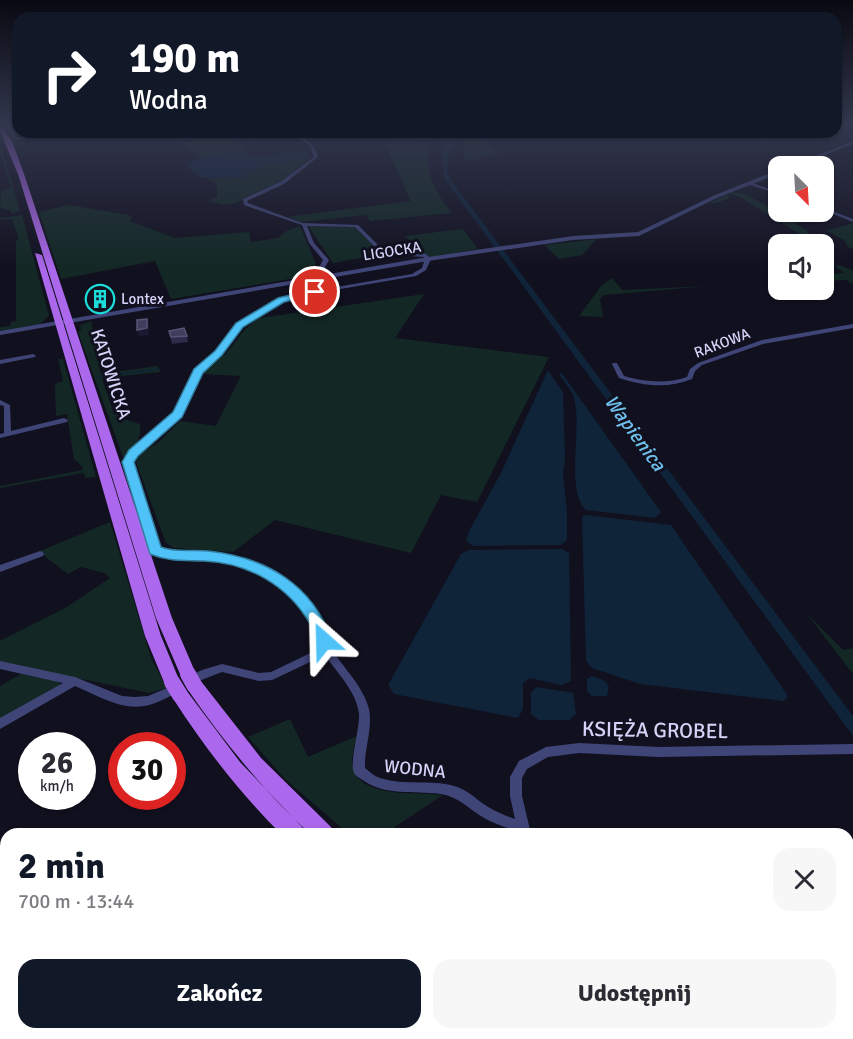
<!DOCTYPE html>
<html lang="pl">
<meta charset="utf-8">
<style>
body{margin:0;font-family:Signika,sans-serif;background:#f7f7f7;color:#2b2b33;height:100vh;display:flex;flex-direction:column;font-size:22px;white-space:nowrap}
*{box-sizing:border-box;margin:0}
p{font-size:20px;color:#7c7c81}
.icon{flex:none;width:33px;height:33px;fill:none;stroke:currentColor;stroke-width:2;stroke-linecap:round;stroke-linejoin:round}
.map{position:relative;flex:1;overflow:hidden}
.side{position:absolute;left:0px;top:828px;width:854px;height:212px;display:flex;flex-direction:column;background:#fff;border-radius:18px 18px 0 0;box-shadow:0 2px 4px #0004}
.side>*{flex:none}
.top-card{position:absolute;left:12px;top:12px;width:830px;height:126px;border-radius:18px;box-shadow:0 2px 4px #0004;background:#111827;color:#fff;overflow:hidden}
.needle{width:39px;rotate:156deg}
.fabs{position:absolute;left:768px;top:156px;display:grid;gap:12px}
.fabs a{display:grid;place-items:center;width:66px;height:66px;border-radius:12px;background:#fff;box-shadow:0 2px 4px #0004;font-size:30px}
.speed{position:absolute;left:18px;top:732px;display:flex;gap:12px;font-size:30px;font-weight:700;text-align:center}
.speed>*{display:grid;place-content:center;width:78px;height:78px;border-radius:50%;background:#fff;box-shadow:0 2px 4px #0004;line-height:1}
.speed small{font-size:15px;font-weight:400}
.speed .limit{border:9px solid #d22;background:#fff;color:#111}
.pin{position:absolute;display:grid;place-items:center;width:51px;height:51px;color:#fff;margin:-26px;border:3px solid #fff;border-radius:50%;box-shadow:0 2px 6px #0007}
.me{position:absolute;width:66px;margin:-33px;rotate:335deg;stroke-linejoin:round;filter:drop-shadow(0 0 4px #0008)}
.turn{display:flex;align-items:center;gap:21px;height:126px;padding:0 18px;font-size:27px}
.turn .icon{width:78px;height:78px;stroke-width:2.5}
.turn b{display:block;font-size:42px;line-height:51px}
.round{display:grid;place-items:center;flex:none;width:63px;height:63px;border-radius:18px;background:#f7f7f7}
.summary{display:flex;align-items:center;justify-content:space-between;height:102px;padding:0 18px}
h1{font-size:36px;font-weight:700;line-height:45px;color:#111827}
.cta{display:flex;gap:12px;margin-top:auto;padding:12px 18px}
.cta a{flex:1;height:69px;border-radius:18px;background:#111827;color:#fff;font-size:24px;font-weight:700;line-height:69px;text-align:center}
.cta a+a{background:#f7f7f7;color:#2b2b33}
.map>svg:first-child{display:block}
.green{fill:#132825}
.water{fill:#0f2339}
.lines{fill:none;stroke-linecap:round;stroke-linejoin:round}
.stream{stroke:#0f2339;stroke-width:1.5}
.minor{fill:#404578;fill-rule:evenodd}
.tertiary{fill:#404578;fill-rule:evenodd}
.primary{fill:#ac68ec;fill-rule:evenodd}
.primary-bridge{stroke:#ac68ec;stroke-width:16}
.wall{fill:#2e2b4b}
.shaded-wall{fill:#1b1832}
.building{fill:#3f3d5e;stroke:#575576;stroke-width:1.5}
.route{fill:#4fc3f7;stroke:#337fa1;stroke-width:1.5}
.labels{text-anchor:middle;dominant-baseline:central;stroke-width:6;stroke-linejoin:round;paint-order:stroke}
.far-street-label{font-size:15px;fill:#d4d4f9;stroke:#11101f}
.far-poi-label{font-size:15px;fill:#d4d4f9;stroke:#11101f;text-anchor:start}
.street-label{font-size:18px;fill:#d4d4f9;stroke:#11101f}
.water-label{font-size:20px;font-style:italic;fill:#6fc0ec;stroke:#11101f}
.near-street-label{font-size:21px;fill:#d4d4f9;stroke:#11101f}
</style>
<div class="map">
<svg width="853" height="1039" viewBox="0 0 853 1039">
<rect width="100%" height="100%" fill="#11101f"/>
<path class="green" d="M192 132H208L226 136 247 149 203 158 182 143 210 138Z
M473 132H483L479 138 500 152 465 162C463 149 463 141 473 132Z
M430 143C422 169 435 193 452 213L370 221 366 215 300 222 287 217 411 201 385 144Z
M0 144 20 210 13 214 9 210 0 208 1 192 11 187 0 152Z
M311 157 280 182 244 198C236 206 221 206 210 201V199L217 198C218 186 218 183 207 179L231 176 241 178C256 163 290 161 311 157Z
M732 192 746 194 806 230 809 234H800L738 196 729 194V198L717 203 707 204Z
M69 205 129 215 132 217 130 221 175 238 249 232 251 242 278 238 286 231 300 226 316 264 314 275 171 299 155 261 61 279 39 212Z
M22 215 49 316 40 324 0 331V327L10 326 11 322 16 321V241L19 239 12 219 0 220V218Z
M853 223V249L848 247 844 240 827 231Z
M308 226 354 227 383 254 333 263Z
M463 229 478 249 431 257 420 253 405 236Z
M597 239 582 255 559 259 544 245Z
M839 265 853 270V284L846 280 824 281V267L833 274 844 273 835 266Z
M612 278 622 290 709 286 604 295 600 299 603 317 579 316 602 285Z
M424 294 395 338 549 357 477 502 441 495 411 553 275 520 233 552 174 548 166 543 136 462 140 454 159 442 180 421 216 426 241 376 203 374C209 366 216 362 224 355 239 341 239 330 260 318Z
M91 321 97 346 94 348 101 374 157 366 161 372 102 378 114 414 121 413 127 420 140 424C142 441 135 446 123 457L78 332 81 330 80 325Z
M58 359H63L96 477 86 478 83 473 0 488V486L83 470 82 466 74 459 67 414 56 416 55 384 63 381Z
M110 522 151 658 167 688 149 693 0 662V641L67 607 110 578 104 573 81 567 68 574 47 558 40 551Z
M807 614 843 650 853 648V674Z
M21 674 60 681 59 687 0 721V686Z
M290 719 308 757 357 736C355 744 353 752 352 759 351 801 418 791 443 795L384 834H349L286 780 248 737Z
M6 945V1029L0 1034V950Z
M848 970 853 976V1039H836L832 1034H848Z"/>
<path class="water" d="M455 132H461C450 145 443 162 450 179L853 716V736L444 178 442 153 440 152Z
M247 149 248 155C269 162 287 146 308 152L311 157 268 164 246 173 245 177C239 179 237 177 231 177 215 176 197 184 188 165 197 156 232 152 247 149Z
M548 370 563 392 565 458 563 473 567 511V540L561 545 474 546 466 541 469 531 500 475Z
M561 372 661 512 655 518 586 510C564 490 584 424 573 395 570 388 564 381 559 375Z
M585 515 671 525 788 696 784 701 640 684 592 668 586 661 582 517Z
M562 549 569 553 571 681 561 685 530 678 523 683V709L518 718 394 694 388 685 461 554 469 550Z
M592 676 605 681 609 687 607 696H592L587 691V679Z
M537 687 573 693 576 714 569 720H539L531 714V692Z
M589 1034H717L707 1039H595Z
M746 1034H832L836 1039H737Z"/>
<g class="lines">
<path class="stream" d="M98 377 158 369"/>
<path class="minor" d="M4 125H8L17 138 56 132H66L16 140Z
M296 132H300V136C309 141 315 146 318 157L284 184 247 201 248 203 302 223 358 225 385 252 426 254 431 259 426 270 416 276 294 297 242 326 220 354 201 373 180 415 136 454 132 462 159 548C185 560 217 550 245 559 276 569 306 592 322 621 327 630 327 642 333 651 345 670 363 686 369 709 373 728 364 749 365 768 370 772 374 776 380 778 404 786 430 779 454 786 465 789 473 796 482 803 492 810 503 815 515 819L510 796V777L519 761 546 747 579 743 658 747 853 744V754L658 757 579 753 548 757 527 769 522 778V796L531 834H519L518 831C506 828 495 824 484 818 469 809 459 797 441 794 413 790 386 797 361 779 359 778 356 776 354 773 349 763 360 728 359 714 357 692 337 673 325 655L272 680 259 681 222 672 191 684 187 683 186 680 187 677 202 670 222 664 259 673 271 672 321 648 314 624 301 606 282 588 260 573 240 564 171 558 152 552 124 462 130 451 175 413 196 371 216 352 238 324 290 295 412 274 422 268 425 259 424 257 382 254 355 227 307 226 314 243 329 260 323 271V276L318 277 317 271 323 260 309 243 302 225 244 205 243 199 280 182 314 157 309 145 297 137Z
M749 182 778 192V194L747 184V183Z
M824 208 853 219V222L824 210Z
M853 324V328L763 344 702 365 695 371 692 379C668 389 643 386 619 378L612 364 613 363H617L624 376C644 382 667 384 687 377L690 369 698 363 762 340Z
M33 354 36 356 35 357 0 364V360Z
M0 400 10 405 11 431 64 418 68 420 67 422 0 438V434L4 433V406L0 405Z
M40 551 43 552 44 554 43 556 0 572V565Z
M0 661 75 677 122 696 135 697 148 696 177 684 181 685 182 688 181 691C170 696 160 702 149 705 123 712 99 696 75 686L0 729V718L63 683 0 669Z
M92 1034H109L107 1039H90Z"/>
<path class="tertiary" d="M853 141V144L796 166H790Z
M778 170V174L719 197 639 236 573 240 428 261 0 335V331L428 257 573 236 638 232 715 195Z"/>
<path class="primary" d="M0 126 12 141 24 174 172 618 196 674 194 678 200 680 261 758 331 827 334 834H310C264 791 224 742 188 690L186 685 188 681 182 679 180 674 156 618 18 174C14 163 0 135 0 126Z
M35 253 42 255 161 636 180 682 178 687 172 689 166 687 145 636Z
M180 688 186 690 240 762 302 827 305 834H281C240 793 205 748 174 700L172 695 174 690Z
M498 1034H525L528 1039H500Z
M532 1034H559L562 1039H534Z"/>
<path class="primary-bridge" d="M188 674 194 685
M172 682 180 695"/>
</g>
<path class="wall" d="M169 331 187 336 188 342 172 344Z"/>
<path class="shaded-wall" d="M104 296 106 302 96 304 94 298Z
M147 319 149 325V335L139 336 137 330Z"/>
<path class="building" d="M102 288 104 296 94 298 92 290Z
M147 319V328L137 330V320Z
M184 328 187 336 171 337 169 331Z"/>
<linearGradient id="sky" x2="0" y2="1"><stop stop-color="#090911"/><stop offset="0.46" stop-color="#32374d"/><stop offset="1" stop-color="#32374d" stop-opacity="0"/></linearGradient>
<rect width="853" height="270" fill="url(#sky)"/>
<path class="route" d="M315 289 318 290V294L284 302 243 327 222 355 203 373 182 417 138 456 134 462 161 547C176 553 192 549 208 551 265 557 313 584 332 641L329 646 324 648 318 646C315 639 314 631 310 624 288 585 248 563 204 561 185 560 169 562 150 554L122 462 129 450 173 412 194 369 215 351 236 323 278 298Z"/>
<defs>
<g id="building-ring" transform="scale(1.5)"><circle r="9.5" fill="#11101f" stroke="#1cddda" stroke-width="1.5"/><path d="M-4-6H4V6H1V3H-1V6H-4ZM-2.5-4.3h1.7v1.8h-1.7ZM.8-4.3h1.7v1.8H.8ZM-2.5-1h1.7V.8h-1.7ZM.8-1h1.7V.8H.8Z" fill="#1cddda"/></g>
</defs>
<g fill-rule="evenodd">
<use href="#building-ring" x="100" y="299"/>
</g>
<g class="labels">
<g class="far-street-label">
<text transform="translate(392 251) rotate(-9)">LIGOCKA</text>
<text transform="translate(722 343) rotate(-21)">RAKOWA</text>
</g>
<g class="far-poi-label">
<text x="121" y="299">Lontex</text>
</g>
<g class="street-label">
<text transform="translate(111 374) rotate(72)">KATOWICKA</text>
<text transform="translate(415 769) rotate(6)">WODNA</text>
</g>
<g class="water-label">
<text transform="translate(635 433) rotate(54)">Wapienica</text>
</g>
<g class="near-street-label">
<text transform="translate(655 730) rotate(1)">KSIĘŻA GROBEL</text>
</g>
</g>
</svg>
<div class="fabs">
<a><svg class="needle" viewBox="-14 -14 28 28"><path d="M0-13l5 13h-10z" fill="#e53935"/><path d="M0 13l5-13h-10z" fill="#7c7c81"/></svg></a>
<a><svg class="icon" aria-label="sound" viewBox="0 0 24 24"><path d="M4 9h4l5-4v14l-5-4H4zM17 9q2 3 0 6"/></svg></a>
</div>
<div class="speed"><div>26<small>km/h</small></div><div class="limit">30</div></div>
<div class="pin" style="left:315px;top:292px;background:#d93025"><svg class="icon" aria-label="arrive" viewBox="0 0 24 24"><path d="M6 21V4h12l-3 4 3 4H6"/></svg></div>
<svg class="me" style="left:324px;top:641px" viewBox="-20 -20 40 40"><path d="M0-17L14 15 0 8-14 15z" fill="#4fc3f7" stroke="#fff" stroke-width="4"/></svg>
<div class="top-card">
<div class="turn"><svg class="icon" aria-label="right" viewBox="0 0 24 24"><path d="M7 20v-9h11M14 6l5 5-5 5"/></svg><div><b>190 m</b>Wodna</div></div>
</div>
<section class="side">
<div class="summary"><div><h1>2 min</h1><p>700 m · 13:44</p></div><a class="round"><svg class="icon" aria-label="close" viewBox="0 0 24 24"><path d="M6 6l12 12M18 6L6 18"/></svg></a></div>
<div class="cta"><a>Zakończ</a><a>Udostępnij</a></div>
</section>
</div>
